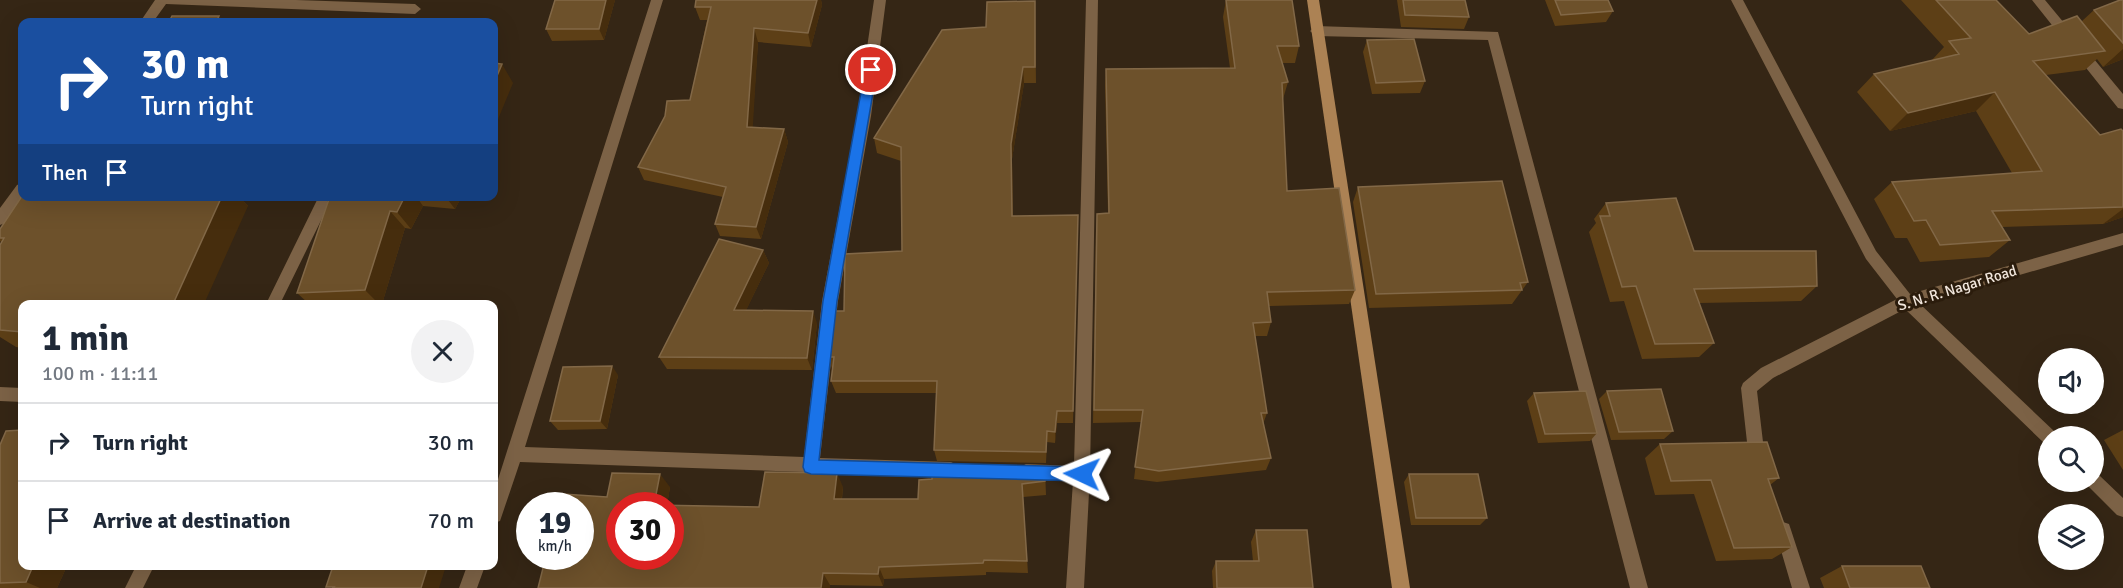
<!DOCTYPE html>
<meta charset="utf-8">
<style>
body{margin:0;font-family:Signika,sans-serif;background:#f2f2f3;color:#1f2937;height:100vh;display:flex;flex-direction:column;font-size:22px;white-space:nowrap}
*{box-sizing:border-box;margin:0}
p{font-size:20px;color:#747a83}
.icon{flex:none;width:33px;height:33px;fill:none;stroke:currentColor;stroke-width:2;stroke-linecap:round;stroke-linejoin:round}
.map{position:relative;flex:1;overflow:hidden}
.panel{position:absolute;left:18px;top:300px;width:480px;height:270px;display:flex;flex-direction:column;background:#fff;border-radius:12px;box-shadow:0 6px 24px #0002}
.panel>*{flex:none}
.top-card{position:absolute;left:18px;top:18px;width:480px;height:183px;border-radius:12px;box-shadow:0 6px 24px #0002;background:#1a4fa0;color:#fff;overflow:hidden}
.fabs{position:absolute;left:2038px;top:348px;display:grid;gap:12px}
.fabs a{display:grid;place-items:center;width:66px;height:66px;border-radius:50%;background:#fff;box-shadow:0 6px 24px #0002;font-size:30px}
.speed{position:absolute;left:516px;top:492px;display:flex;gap:12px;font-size:30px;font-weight:700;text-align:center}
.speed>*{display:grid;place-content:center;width:78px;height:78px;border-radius:50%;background:#fff;box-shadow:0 6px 24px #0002;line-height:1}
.speed small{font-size:15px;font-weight:400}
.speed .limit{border:9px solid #d22;background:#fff;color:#111}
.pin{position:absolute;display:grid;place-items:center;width:51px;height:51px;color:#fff;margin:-26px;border:3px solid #fff;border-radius:50%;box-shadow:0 2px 6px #0007}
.me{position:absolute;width:66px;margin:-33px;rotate:272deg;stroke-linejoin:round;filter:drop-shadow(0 0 4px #0008)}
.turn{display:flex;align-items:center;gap:21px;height:126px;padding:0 24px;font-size:27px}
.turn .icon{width:78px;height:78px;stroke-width:2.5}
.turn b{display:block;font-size:42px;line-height:51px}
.then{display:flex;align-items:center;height:57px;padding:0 24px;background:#0003;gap:12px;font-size:22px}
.round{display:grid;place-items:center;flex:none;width:63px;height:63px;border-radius:32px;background:#f2f2f3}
.overview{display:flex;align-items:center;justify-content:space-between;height:102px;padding:0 24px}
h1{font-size:36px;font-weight:700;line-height:45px}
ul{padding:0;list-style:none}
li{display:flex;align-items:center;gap:18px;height:78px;padding:0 24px;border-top:2px solid #e0e1e3}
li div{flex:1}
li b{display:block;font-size:22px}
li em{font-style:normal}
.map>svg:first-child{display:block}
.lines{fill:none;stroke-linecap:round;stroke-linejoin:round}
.street{fill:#7c6246;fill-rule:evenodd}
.secondary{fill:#ac8254;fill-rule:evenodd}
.wall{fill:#5d3f16}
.shaded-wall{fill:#462d0d}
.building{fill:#6d512b;stroke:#826847;stroke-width:1.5;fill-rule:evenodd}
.route{fill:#1a73e8;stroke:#114b97;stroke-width:1.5}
.labels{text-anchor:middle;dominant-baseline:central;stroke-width:6;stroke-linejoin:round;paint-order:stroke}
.street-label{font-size:15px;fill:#f2e7dd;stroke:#2b1c0c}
</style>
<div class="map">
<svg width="2123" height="588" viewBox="0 0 2123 588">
<rect width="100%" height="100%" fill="#352615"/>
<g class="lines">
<path class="street" d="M155 0H296L415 4 421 9 415 14 166 4 153 22H140Z
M651 0H663L525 447 804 457 822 301 857 116 874 0H886L871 116 838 301 820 458 951 462 957 465 959 470 957 475 951 478 816 473 811 475 805 472 520 462 500 521 494 523V492Z
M1086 0H1098L1090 474 1084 588H1066L1073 481 1026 480 1020 477 1018 472 1020 467 1026 464 1074 466Z
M1731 0H1743L1876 251 1910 294 2123 233V245L1920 304 2055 432 2057 436H2049V444L2043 442 1905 309 1773 378 1757 391 1763 442 1769 461 1767 466 1761 469 1755 466 1747 442 1741 388 1743 383 1761 368 1897 299 1866 259Z
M2032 0H2045L2123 94V109L2118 108Z
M1316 26 1498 32 1648 588H1630L1488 40 1316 36 1310 31Z
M22 183V196H25L5 223 0 225V208L17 185Z
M319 196H333L280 304H266Z
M0 387 22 388V402L0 401Z
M2094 473 2100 476 2123 498V517L2117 515 2088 486 2086 482H2094Z
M1783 522 1789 524 1791 530 1810 588H1792L1775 530 1777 524Z
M136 566H154L143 588H125Z
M467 566H485L477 588H459Z"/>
<path class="secondary" d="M1307 0H1319L1410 588H1392Z"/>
</g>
<path class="wall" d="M615 0 604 40 552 41 546 29Z
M696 0H821L822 5 811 47 758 42 752 128 784 129 788 142 761 239 720 236 715 224 723 197 644 180 638 167 690 100 707 20H700L695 7Z
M1226 0 1299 46 1295 63H1282L1288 82 1283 99 1287 191 1355 290 1349 304 1269 306 1271 322 1267 336H1255L1267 413 1263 424 1271 458 1266 470 1157 482 1134 479 1141 422 1093 423 1096 229 1108 213 1105 85 1106 69 1230 68 1223 17Z
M1397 0H1465L1469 17 1464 29 1401 27Z
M1545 0H1608L1613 11 1606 22 1555 26Z
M1901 0H1996L2029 34 2082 21 2094 10 2123 0V59L2103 67 2097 59 2085 70 2046 75 2100 135 2123 131V217L2103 224 2002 227 2010 240 1989 257 1920 262 1907 238H1895L1874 199 1892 182 2012 173 1976 111 1890 131 1857 92 1874 74 1932 60 1944 47Z
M1035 1 1036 83H1024L1012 159 1013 216 1078 215 1073 423H1057L1055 443 1047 442 1046 463 937 461 934 450 936 393H836L831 381 832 369 828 357 844 311 902 251 901 161 877 153 874 138 986 27Z
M1367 40 1425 81 1420 93 1372 94 1363 52Z
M1358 187 1528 282 1512 304 1369 308 1353 202Z
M323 196H462L455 209 423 206 411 229 405 228 382 304H309L297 293 328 202Z
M244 202 248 206 22 304V348L16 347 0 337V245L1 242 0 241V229Z
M1606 203 1694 251 1817 286 1801 301 1699 303 1714 343 1699 357 1642 359 1624 301 1610 302 1589 232 1596 223 1594 219Z
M763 250 769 263 746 310 817 323 812 370 667 369 659 357Z
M618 375 607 429 558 430 550 421Z
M1607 391 1673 431 1664 439 1611 440 1599 399Z
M1534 393 1597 433 1590 441 1538 443 1527 401Z
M2123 430V470L2104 440Z
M1660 444 1779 478 1770 485 1792 547 1772 559 1716 561 1694 494 1655 495 1645 458Z
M0 445 22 566H67L57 588H0Z
M1045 469 1046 495 1023 497 1028 573 986 572V575L884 579 883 586 830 585V588H538L607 497 670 487 667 505 759 507 843 487 842 499H918L932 479Z
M1409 474 1487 518 1480 525H1411L1404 482Z
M1256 530 1313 588H1213L1212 571 1216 561H1253L1251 542Z
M1842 566 1930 588H1824L1820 578Z"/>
<path class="shaded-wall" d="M606 0H615L604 40 599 29Z
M817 0H821L822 5 811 47 808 33Z
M219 16 225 22H216Z
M754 28 758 42 752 140 747 127Z
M2123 49V59L2103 67Z
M502 64 513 83 494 129V83Z
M1023 67 1024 83 1012 159 1013 230 1011 144Z
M1995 92 1976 111 1890 131 1908 113Z
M784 129 788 142 761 239 756 227Z
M222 196H245L244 202 248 206 204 304H173Z
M405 196H416L423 206 411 229 397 212Z
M445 196H462L455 209Z
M2123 209V217L2103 224Z
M390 211 405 228 382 304H379L365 290Z
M763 250 769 263 740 323 734 310Z
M813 311 817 323 812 370 807 358Z
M612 366 618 375 607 429 600 421Z
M1057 411V423L1055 443V432Z
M837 473 843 487 840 512 834 499Z
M660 474 670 487 667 506 654 505Z
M33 566H67L57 588H40L26 582Z
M428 566H446L439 588H421Z
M879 567 884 579 883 586 878 574Z
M823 573 830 585V588H821Z"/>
<path class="building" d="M555 0H606L599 29H546Z
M696 0H817L808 33 754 28 747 127 784 129 756 227 715 224 726 187 638 167 665 116 667 101 690 100 711 7H695Z
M1226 0H1292L1299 46H1277L1288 82 1282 83 1287 191 1339 188 1355 290 1267 292 1271 322 1253 323 1267 413H1261L1271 458 1159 471 1135 467 1143 410H1094L1097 214 1109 213 1106 69 1235 68Z
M1403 0H1465L1469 17 1405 15Z
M1555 0H1608L1613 11 1561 15Z
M1936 0H1996L2029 34 2077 16 2105 51 2033 61 2100 135 2121 129 2123 131V207L1992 211 2010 240 1940 245 1926 220 1914 221 1892 182 2042 171 1995 92 1908 113 1874 74 1959 54 1949 41 1971 38Z
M2120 0H2123V43L2094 10Z
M1035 1V67H1023L1011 144 1012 216 1078 215 1073 411H1057L1055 432 1047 431 1046 452 934 450 937 381H831L834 357H828L833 311H844L845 254 902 251 901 147 874 138 942 30 986 27 987 2Z
M172 16H219L216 22H169Z
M1414 39 1425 81 1376 83 1367 40Z
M494 63 502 64 494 83Z
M1502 181 1528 282 1520 283 1522 290 1376 294 1358 187Z
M22 196H222L173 304H22V332L0 330V245L4 238H0V229Z
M330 196H405L397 212 390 211 365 290 297 293Z
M1676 198 1694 251H1816L1817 286 1694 289 1714 343 1655 344 1636 286 1622 287 1600 216H1610L1606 203Z
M719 239 763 250 734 310 813 311 807 358 659 357Z
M612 366 600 421H550L563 367Z
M1661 389 1673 431 1619 432 1607 391Z
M1586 391 1597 433 1545 434 1534 393Z
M22 430V566H33L26 582 0 583V445L6 431Z
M1767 442 1779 478 1768 479 1792 547 1734 548 1711 480 1671 481 1660 444Z
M933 466 1045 469V481L1022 484 1027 561 984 560 983 563 879 567 878 574 823 573 821 588H538L546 556H580V506H560L563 494 607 497 612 473 660 474 654 505 759 507 765 472 837 473 834 499H918L919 480 932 479ZM620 506H670V556H620Z
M1409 474H1478L1487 518H1416Z
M1256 530H1307L1313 588H1217L1216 561H1259Z
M333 566H428L421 588H333L334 587H326Z
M1842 566H1921L1930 588H1850Z"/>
<path class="route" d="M871 65 877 70 837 301 819 460 1082 467 1088 469 1090 474 1088 479 1082 481 811 474 805 472 803 467 823 301 865 70Z"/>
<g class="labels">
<g class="street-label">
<text transform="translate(1957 288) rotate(-17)">S. N. R. Nagar Road</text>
</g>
</g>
</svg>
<div class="fabs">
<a><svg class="icon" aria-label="sound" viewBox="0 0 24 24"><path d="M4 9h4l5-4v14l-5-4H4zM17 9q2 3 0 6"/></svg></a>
<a><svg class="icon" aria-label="search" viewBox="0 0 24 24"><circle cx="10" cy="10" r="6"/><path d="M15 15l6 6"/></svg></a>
<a><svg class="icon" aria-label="layers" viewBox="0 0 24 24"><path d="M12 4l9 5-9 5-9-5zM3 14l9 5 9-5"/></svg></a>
</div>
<div class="speed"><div>19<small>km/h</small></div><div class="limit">30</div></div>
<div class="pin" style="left:871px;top:70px;background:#d93025"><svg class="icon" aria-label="arrive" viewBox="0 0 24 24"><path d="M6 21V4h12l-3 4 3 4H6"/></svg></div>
<svg class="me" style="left:1082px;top:474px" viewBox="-20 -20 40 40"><path d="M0-17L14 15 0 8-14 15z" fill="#1a73e8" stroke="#fff" stroke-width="4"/></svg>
<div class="top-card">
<div class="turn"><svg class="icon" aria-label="right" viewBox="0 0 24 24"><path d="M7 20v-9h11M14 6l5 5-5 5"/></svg><div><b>30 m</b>Turn right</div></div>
<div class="then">Then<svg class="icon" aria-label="arrive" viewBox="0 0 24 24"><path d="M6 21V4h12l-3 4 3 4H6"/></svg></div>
</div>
<section class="panel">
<div class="overview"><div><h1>1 min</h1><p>100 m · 11:11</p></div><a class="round"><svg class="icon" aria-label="close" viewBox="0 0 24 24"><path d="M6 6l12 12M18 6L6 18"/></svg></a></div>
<ul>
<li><svg class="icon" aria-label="right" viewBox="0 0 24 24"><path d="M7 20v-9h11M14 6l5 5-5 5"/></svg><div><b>Turn right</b></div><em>30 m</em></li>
<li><svg class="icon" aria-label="arrive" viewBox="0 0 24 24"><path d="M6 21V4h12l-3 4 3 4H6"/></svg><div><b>Arrive at destination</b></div><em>70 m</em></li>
</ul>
</section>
</div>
